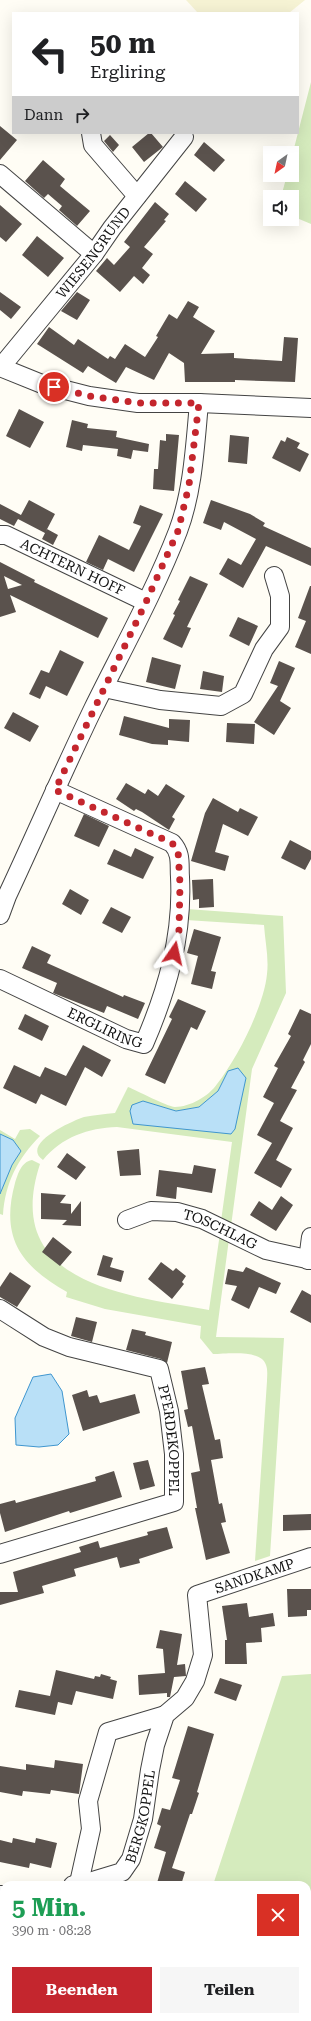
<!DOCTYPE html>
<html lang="de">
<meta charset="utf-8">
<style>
body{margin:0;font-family:"Roboto Serif",serif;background:#f6f6f6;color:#202124;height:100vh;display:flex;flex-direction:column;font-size:15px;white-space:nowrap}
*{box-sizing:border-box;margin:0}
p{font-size:13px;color:#757577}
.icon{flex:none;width:22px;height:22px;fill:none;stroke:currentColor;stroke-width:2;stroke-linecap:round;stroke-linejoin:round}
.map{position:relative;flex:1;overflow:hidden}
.drawer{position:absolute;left:0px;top:1881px;width:311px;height:140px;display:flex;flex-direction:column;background:#fff;border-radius:12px 12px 0 0;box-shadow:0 4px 16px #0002}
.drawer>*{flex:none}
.banner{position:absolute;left:12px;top:12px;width:287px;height:122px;border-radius:0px;box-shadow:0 4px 16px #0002;background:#fff;color:#202124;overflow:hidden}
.needle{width:26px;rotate:213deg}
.tools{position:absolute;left:263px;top:146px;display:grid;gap:8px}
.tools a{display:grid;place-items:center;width:36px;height:36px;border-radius:0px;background:#fff;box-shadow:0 4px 16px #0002;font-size:20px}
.pin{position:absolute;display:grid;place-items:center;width:34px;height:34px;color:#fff;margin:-17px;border:2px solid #fff;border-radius:50%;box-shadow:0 1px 4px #0007}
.me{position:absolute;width:44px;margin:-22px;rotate:11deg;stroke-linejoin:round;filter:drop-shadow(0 0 3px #0008)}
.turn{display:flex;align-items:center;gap:14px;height:84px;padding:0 12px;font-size:18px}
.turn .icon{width:52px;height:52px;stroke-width:2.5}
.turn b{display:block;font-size:28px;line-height:34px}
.then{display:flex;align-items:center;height:38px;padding:0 12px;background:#0003;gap:8px;font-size:15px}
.round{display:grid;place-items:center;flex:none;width:42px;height:42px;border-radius:0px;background:#f6f6f6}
.head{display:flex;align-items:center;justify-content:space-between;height:68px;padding:0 12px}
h1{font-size:24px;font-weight:700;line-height:30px;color:#1e9e55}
.button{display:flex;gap:8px;margin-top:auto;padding:8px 12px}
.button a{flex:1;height:46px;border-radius:0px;background:#c4262e;color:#fff;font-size:16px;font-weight:700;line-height:46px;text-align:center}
.button a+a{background:#f6f6f6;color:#202124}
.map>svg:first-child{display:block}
.farmland{fill:#f6f3d4}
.green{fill:#d5ebbd;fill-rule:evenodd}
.forest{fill:#b9dc9c}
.water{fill:#b9e0f7;stroke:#3f96cf}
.building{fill:#5a524d;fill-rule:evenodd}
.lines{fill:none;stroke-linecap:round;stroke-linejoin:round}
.minor-casing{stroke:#444;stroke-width:20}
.minor{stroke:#fff;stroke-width:18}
.route{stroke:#c4262e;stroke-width:7;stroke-dasharray:0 12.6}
.labels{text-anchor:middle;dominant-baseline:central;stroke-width:4;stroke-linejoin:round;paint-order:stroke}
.street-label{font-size:14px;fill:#111;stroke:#fff}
</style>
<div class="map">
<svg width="311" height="2021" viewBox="0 0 311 2021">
<rect width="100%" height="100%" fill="#fffdf5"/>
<path class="farmland" d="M186 0H305L289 13H198Z"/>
<path class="green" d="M311 82V224L292 216V197H281L287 175H292V156Z
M187 909 283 916 286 993 252 1069 231 1226 221 1221 232 1142 117 1127C88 1128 62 1137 43 1160 20 1144 72 1121 84 1117 94 1115 105 1114 115 1113L128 1087C138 1091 166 1106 175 1107 190 1107 209 1096 217 1084 237 1059 264 1006 267 974 269 958 265 941 264 925L186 920ZM228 1071 246 1078 231 1134 143 1101 176 1111 199 1107 218 1091Z
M30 1129 40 1136C18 1158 5 1183 3 1215L0 1214V1130L15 1139 20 1130Z
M32 1160 40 1164C0 1286 132 1296 209 1310L220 1233 229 1239 216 1337 284 1338 270 1556 255 1561 267 1381C267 1377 268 1370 266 1365 261 1349 227 1354 213 1354L200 1338 201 1326 105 1309 66 1297 67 1292C21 1266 0 1238 15 1183 18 1174 21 1162 32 1160Z
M311 1674V1954H307V1885H213L282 1676Z"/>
<path class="forest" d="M307 1969H311V2021H275L268 2017H307Z
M4 1983V2017H171L167 2021H0V1984Z"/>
<path class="water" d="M238 1068 246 1078 235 1129 231 1134 133 1124 130 1111 132 1105 143 1101 176 1111 199 1107 218 1091 228 1071Z
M0 1134 13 1140 21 1151 12 1165 0 1194Z
M51 1374 62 1391 69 1434 58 1445 39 1447 16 1445 15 1418 33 1377Z
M176 2017H262L268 2021H172Z"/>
<path class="building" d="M0 126 17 140 0 160Z
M149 133H151L163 147 144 162 132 147Z
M110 135 119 145 113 152 104 141Z
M204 142 225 160 214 172 194 155Z
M43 160 65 179 60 186 90 211 77 226 59 210 62 206 48 194 44 198 25 181Z
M185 181 207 199 196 212 175 194Z
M155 202 169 214 164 220 166 221 144 247 153 254 142 268 150 275 143 284 134 276 120 292 96 271 107 258 114 265 130 247 124 242Z
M0 205 22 224 6 242 0 237Z
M37 236 64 258 48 277 22 255Z
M0 292 21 307 11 319 0 310Z
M77 292 90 300 77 320 61 311Z
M188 301 199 307 193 317 215 331 201 354 234 353V358L282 361 284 337 298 338 295 382 235 380V382H185L184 363 169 353 154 380 126 367 116 383 88 366 83 373 37 344 49 327 74 345 78 339 108 359 110 356 115 359 125 344 145 357 158 337 156 336 169 314 177 319Z
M19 409 44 422 30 448 6 436Z
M72 420 88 424 87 428 117 431 116 437 149 444 148 452 133 450 131 459 117 456 118 449 83 445 82 451 66 447Z
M166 434 179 435 174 491 153 489 154 469H158L160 440 166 441Z
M230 435 249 437 247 464 228 462Z
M287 437 300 443 297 448 309 454 300 472 272 458 281 440 285 442Z
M29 500 55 514 45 533 18 519 14 526 0 519V504L21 515Z
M211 500 250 514 265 523 263 526 311 548V566L266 546 243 588 219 574 228 558 241 565 256 539 224 522 221 530 203 523Z
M140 505 163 514 134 572 108 559 103 570 86 562 99 535 129 550 141 526 133 523Z
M47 529 58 535 53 545 42 539Z
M0 562 35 580 34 582 108 618 98 638 10 595 16 612 0 617ZM4 576 22 585 8 589Z
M190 576 208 584 187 627 191 628 182 648 163 639 175 615 173 614 180 601 178 600Z
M310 586H311V654L295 647 306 621 298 618Z
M238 617 258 626 249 646 229 636Z
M60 650 84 662 67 696 46 686 40 699 29 694 41 670 49 673Z
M152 657 181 665 175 689 146 682Z
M279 661 295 668 280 701 291 708 274 735 254 722 278 686 270 683Z
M203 671 224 676 222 692 200 689Z
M13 712 39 726 30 742 4 728Z
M124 716 169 728V719L190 720 189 742 168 740V745L152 744 119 735Z
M227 723 255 724 254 744 226 742Z
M126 783 145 794 148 789 158 796 166 784 185 796 172 817 175 819 169 830 142 812 136 809 134 811 116 799Z
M213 798 238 812 240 808 258 817 248 836 223 824 215 852 229 856 225 871 191 861 205 813Z
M84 814 109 826 99 847 74 836Z
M290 840 311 851V859L305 870 281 858Z
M135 848 154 857 143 879 107 864 114 849 131 857Z
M213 879 214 907 199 908V899L193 900 192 880Z
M70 889 89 900 81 915 62 904Z
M111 907 131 917 122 933 102 923Z
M194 929 221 937 211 971 216 972 212 989 191 984 198 956 187 953Z
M32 946 51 955 47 963 123 997 124 995 145 1003 138 1019 107 1006 104 1013 53 993 57 983 22 968Z
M178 999 206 1011 197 1030 191 1027 165 1084 145 1075 172 1019 169 1017Z
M300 1009 311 1014V1044L303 1060 305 1062 291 1088 297 1090 280 1121 293 1128 276 1160 292 1169 281 1188 254 1173 272 1143 257 1135 274 1103 263 1097 278 1068 274 1066 291 1036 288 1034Z
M25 1014 49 1026 42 1041 18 1029Z
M83 1045 111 1060 102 1077 85 1067 66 1106 41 1094 36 1104 3 1088 14 1065 40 1077 45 1067 66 1076Z
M139 1149 141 1175 120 1176 117 1151Z
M67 1153 86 1167 76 1180 57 1167Z
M194 1165 216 1169 212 1193 177 1187 176 1199 156 1196 159 1170 192 1174Z
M41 1193 66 1195 60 1203 71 1204V1214L81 1201V1226L62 1225 67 1220 41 1219Z
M281 1196 293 1205 276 1231 250 1215 259 1201 272 1210Z
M53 1237 72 1252 60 1266 42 1252Z
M103 1255 113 1258 110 1267 124 1271 121 1282 97 1275Z
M161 1262 173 1271 176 1268 186 1276 182 1282 184 1284 172 1299 148 1279Z
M246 1267 281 1283 276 1294 259 1287 249 1309 231 1300 237 1286 225 1284 228 1269 243 1272Z
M10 1272 31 1286 17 1307 0 1297V1287Z
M302 1290 311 1295V1323L290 1312Z
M76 1317 97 1322 92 1342 71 1336Z
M132 1329 146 1332 145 1335 172 1342 167 1363 161 1359 126 1350Z
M205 1367 209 1384 202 1385 215 1440 220 1439 223 1458 211 1460 219 1504 222 1503 226 1522 221 1523 230 1553 206 1560 195 1508H197L191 1473 200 1471 192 1426 188 1427 184 1410 188 1409 181 1371Z
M87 1390 89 1397 97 1395 100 1403 135 1394 140 1413 83 1431 72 1395Z
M148 1460 155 1486 140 1490 133 1463Z
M114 1471 122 1497 70 1513 69 1511 5 1532 0 1513V1504L15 1500 16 1503 96 1481 95 1477Z
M311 1514V1530L283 1531V1515Z
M167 1527 173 1548 139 1559 140 1563 120 1568 117 1557 74 1569 76 1576 42 1586 44 1593 0 1605V1592H18L13 1572 81 1552 79 1547 98 1541 100 1548 148 1535 147 1532Z
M287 1589H311V1610H307V1616L288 1617Z
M247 1603 249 1617 273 1613 275 1626 261 1628 262 1642 246 1643 247 1664H225V1640H227L222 1606Z
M160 1630 182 1634 177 1665 185 1664 186 1676 174 1677 170 1697H167V1693L139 1695 138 1675 165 1673 163 1649 156 1648Z
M56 1670 94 1679 95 1676 100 1677 101 1674 111 1677 110 1679 117 1681 113 1699 76 1691 72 1705 58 1702 55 1715 15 1707 19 1690 50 1696Z
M220 1678 242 1685 236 1701 214 1693Z
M188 1726 214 1734 197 1792 199 1793 192 1814H190L172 1868 185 1872 181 1885H165L157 1883 166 1852 154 1848 161 1826 157 1824 162 1808 170 1810 180 1780 172 1778Z
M55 1760 83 1764 79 1794 51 1790 50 1794 23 1791 22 1796 0 1792V1766L26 1770V1764L54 1768Z
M13 1838 35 1843 36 1838 57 1843 51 1868 30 1863 29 1868 0 1862V1840L12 1843Z"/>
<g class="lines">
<g class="minor-casing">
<g id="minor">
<path d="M91 133 93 145 137 196"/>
<path d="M0 174 94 254"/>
<path d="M0 367 42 384 89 396 138 403H199L311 408"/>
<path id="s1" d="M1 367 94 254 112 228 184 137"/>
<path id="s2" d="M0 535H6L146 602"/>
<path d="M104 688 160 700 221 706 243 694 264 649 280 627V596L274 576"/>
<path d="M0 915 7 896C36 834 63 771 93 709 121 652 155 591 178 531 193 491 195 446 199 403"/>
<path id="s3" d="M0 979 126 1039 144 1044C167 991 183 936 180 877 179 864 182 854 172 843L55 790"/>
<path id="s4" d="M127 1220 151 1211 177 1212 202 1219 266 1250 311 1260"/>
<path d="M308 1260 311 1237"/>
<path id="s5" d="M0 1309 44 1337 69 1347 159 1369 169 1411 174 1454V1502L0 1554"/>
<path d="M79 1883 91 1829 88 1801 108 1732 165 1715"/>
<path id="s6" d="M73 1885 89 1882 122 1872 131 1859 143 1819 150 1770 155 1745 165 1715 185 1698 195 1681 203 1655 197 1595 311 1557"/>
<path d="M0 1895H4"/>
</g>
</g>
<use href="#minor" class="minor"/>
</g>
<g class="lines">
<path class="route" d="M54 387 89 396 138 403H199L189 485 178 531 146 602 55 790 172 843 178 850 180 884 179 930 174 953"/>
</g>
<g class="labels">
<g class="street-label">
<text stroke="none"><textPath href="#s1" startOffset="147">WIESENGRUND</textPath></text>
<text stroke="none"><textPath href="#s2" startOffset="80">ACHTERN HOFF</textPath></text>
<text stroke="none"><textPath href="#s3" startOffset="116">ERGLIRING</textPath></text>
<text stroke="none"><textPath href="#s4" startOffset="98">TOSCHLAG</textPath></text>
<text stroke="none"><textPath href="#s5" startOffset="244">PFERDEKOPPEL</textPath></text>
<text stroke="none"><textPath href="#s6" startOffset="409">SANDKAMP</textPath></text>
<text stroke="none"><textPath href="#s6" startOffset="110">BERGKOPPEL</textPath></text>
</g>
</g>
</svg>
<div class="tools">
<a><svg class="needle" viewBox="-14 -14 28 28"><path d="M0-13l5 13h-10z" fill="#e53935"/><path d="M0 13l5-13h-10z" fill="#757577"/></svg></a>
<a><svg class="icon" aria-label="sound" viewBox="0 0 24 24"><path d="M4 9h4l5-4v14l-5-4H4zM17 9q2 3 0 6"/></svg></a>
</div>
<div class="pin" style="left:54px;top:387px;background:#d93025"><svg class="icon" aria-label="arrive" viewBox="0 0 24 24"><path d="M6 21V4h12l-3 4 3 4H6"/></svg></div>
<svg class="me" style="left:174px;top:953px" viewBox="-20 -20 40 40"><path d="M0-17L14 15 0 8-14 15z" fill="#c4262e" stroke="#fff" stroke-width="4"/></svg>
<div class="banner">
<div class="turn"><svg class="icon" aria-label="left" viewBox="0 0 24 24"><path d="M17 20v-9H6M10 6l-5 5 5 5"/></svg><div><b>50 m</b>Ergliring</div></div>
<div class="then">Dann<svg class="icon" aria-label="right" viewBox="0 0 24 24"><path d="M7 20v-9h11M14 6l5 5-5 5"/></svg></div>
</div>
<section class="drawer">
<div class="head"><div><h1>5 Min.</h1><p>390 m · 08:28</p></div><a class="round" style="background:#d93025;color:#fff"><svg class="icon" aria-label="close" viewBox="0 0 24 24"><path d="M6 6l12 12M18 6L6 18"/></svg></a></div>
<div class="button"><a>Beenden</a><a>Teilen</a></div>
</section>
</div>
